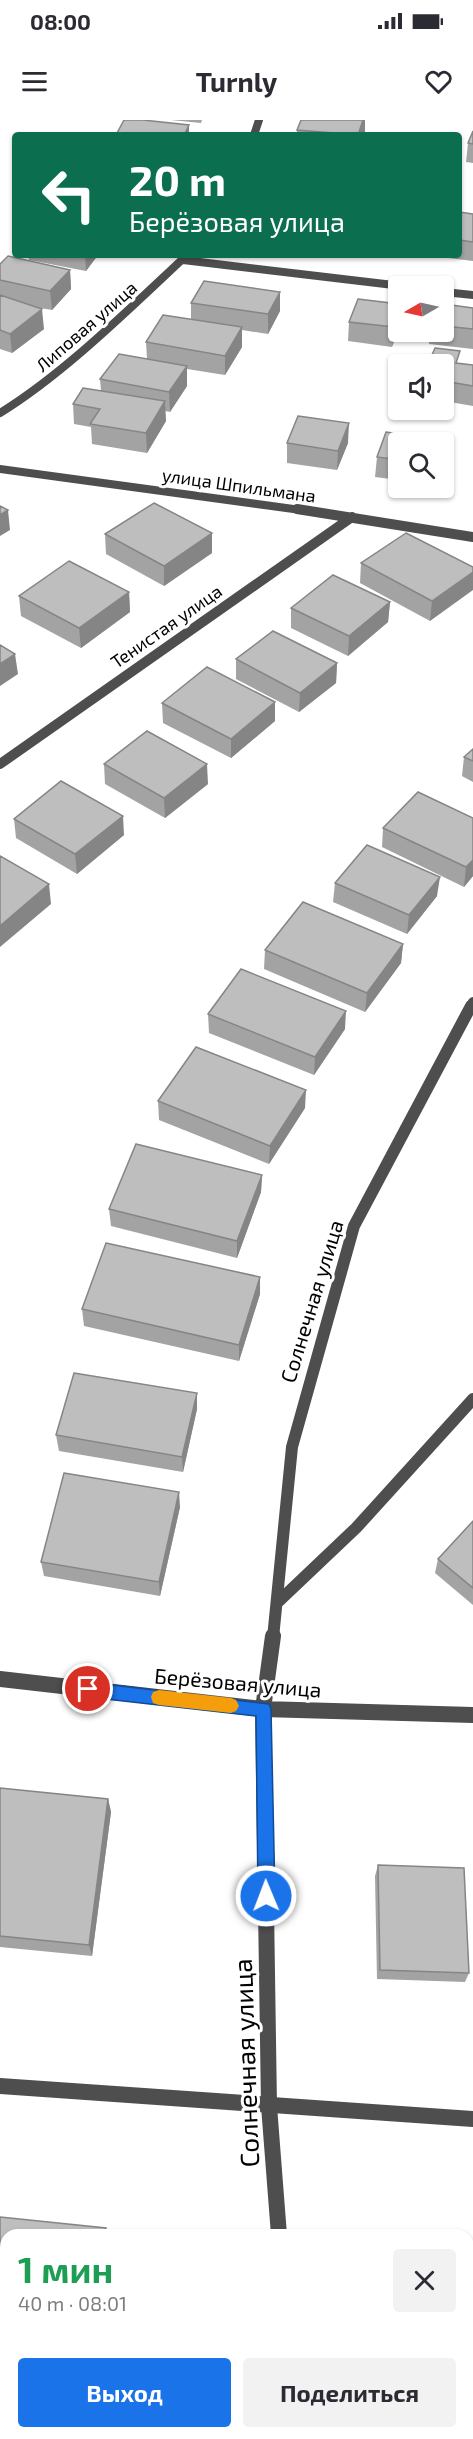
<!DOCTYPE html>
<html lang="ru">
<meta charset="utf-8">
<style>
body{margin:0;font-family:"Exo 2",sans-serif;background:#f2f2f3;color:#2b2b33;height:100vh;display:flex;flex-direction:column;font-size:22px;white-space:nowrap}
*{box-sizing:border-box;margin:0}
p{font-size:20px;color:#7c7c81}
.icon{flex:none;width:33px;height:33px;fill:none;stroke:currentColor;stroke-width:2;stroke-linecap:round;stroke-linejoin:round}
.map{position:relative;flex:1;overflow:hidden}
.panel{position:absolute;left:0px;top:2109px;width:474px;height:210px;display:flex;flex-direction:column;background:#fff;border-radius:18px 18px 0 0;box-shadow:0 2px 4px #0004}
.panel>*{flex:none}
.top-card{position:absolute;left:12px;top:12px;width:450px;height:126px;border-radius:6px;box-shadow:0 2px 4px #0004;background:#0b6e4f;color:#fff;overflow:hidden}
.needle{width:39px;rotate:261deg}
.controls{position:absolute;left:388px;top:156px;display:grid;gap:12px}
.controls a{display:grid;place-items:center;width:66px;height:66px;border-radius:6px;background:#fff;box-shadow:0 2px 4px #0004;font-size:30px}
.pin{position:absolute;display:grid;place-items:center;width:51px;height:51px;color:#fff;margin:-26px;border:3px solid #fff;border-radius:50%;box-shadow:0 2px 6px #0007}
.me{position:absolute;width:66px;margin:-33px;rotate:359deg;stroke-linejoin:round;filter:drop-shadow(0 0 4px #0008)}
.turn{display:flex;align-items:center;gap:21px;height:126px;padding:0 18px;font-size:27px}
.turn .icon{width:78px;height:78px;stroke-width:2.5}
.turn b{display:block;font-size:42px;line-height:51px}
.round{display:grid;place-items:center;flex:none;width:63px;height:63px;border-radius:6px;background:#f2f2f3}
.summary{display:flex;align-items:center;justify-content:space-between;height:102px;padding:0 18px}
h1{font-size:36px;font-weight:700;line-height:45px;color:#1e9e55}
.button{display:flex;gap:12px;margin-top:auto;padding:12px 18px}
.button a{flex:1;height:69px;border-radius:6px;background:#1a73e8;color:#fff;font-size:24px;font-weight:700;line-height:69px;text-align:center}
.button a+a{background:#f2f2f3;color:#2b2b33}
.status{display:flex;justify-content:space-between;align-items:center;height:42px;padding:0 30px;background:#fff;direction:ltr}
.status svg{height:16px;fill:currentColor}
header{display:flex;justify-content:space-between;align-items:center;height:78px;padding:0 18px;background:#fff;font-size:27px;font-weight:700}
.map>svg:first-child{display:block}
.lines{fill:none;stroke-linecap:round;stroke-linejoin:round}
.service{stroke:#4e4e4e;stroke-width:16}
.minor-far3{stroke:#4e4e4e;stroke-width:8}
.minor-far2{stroke:#4e4e4e;stroke-width:10}
.minor-far1{stroke:#4e4e4e;stroke-width:12}
.minor{stroke:#4e4e4e;stroke-width:16}
.wall{fill:#a3a3a3}
.shaded-wall{fill:#858585}
.building{fill:#bebebe;stroke:#858585;stroke-width:1.5}
.route{fill:#1a73e8;stroke:#114b97;stroke-width:1.5}
.slow{fill:#f59e0b}
.labels{text-anchor:middle;dominant-baseline:central;stroke-width:6;stroke-linejoin:round;paint-order:stroke}
.far-street-label{font-size:18px;fill:#000;stroke:#fff}
.street-label{font-size:21px;fill:#000;stroke:#fff}
.near-street-label{font-size:26px;fill:#000;stroke:#fff}
</style>
<div class="status"><b>08:00</b><svg viewBox="0 0 49 12"><path d="M0 12V9h3v3zM5 12V6h3v6zM10 12V3h3v9zM15 12V0h3v12zM26 1h20v11H26zM47 4h2v5h-2z"/></svg></div>
<header><svg class="icon" aria-label="menu" viewBox="0 0 24 24"><path d="M4 6h16M4 12h16M4 18h16"/></svg>Turnly<svg class="icon" aria-label="heart" viewBox="0 0 24 24"><path d="M12 20l-8-8c-3-5 5-10 8-4 3-6 11-1 8 4z"/></svg></header>
<div class="map">
<svg width="473" height="2319" viewBox="0 0 473 2319">
<rect width="100%" height="100%" fill="#fff"/>
<g class="lines">
<path class="service" d="M0 1966 473 1999"/>
<path class="minor-far3" d="M254 15 259 0
M183 140 402 166
M444 172 473 175
M0 293C65 253 131 187 187 135
M0 349 308 391"/>
<path class="minor-far2" d="M297 389 473 417
M0 644 352 397
M470 887 473 882"/>
<path class="minor-far1" d="M278 1482 356 1408 473 1279
M273 1518 292 1327 354 1106 471 886"/>
<path class="minor" d="M273 1516 263 1589 269 1986 279 2115
M0 1559 263 1589 473 1595
M294 2313 295 2319"/>
</g>
<path class="wall" d="M171 0H202L201 3Z
M297 10 365 11 364 15H297Z
M473 11V43L466 42 468 23Z
M459 92 473 94V141L423 135H459Z
M28 135H98L86 151 29 140Z
M0 144 70 150 71 169 52 190 34 187 44 209 12 233 0 229Z
M280 172V191L268 214 242 210V227L225 255 187 249V266L170 292 165 291 166 301 147 333 92 324 91 307 74 304 73 284 101 271 100 259 147 239 146 222 191 199V183Z
M399 184 392 227 348 221 349 202Z
M444 184 473 188V229L429 224 430 212H444Z
M458 243 473 245V286L444 281V244Z
M386 312 428 318V322H399V360L375 357 377 337Z
M287 323H348L337 350 287 343Z
M212 413V433L164 466 106 434 105 414Z
M361 443 473 447 430 501 360 463Z
M129 472 130 492 81 528 21 496 19 476Z
M390 482 388 502 348 536 291 508V488Z
M236 539 337 543 336 563 299 592 236 559Z
M275 582V601L231 638 163 603 162 583Z
M473 629V662L462 656 464 637Z
M104 644 208 664 165 698 105 664Z
M473 698V756L464 767 382 727 383 708Z
M14 699 124 715 77 754 16 718Z
M335 763 437 776 407 814 333 782Z
M403 824 401 843 365 892 264 849 265 830Z
M208 894 345 909 314 955 209 913Z
M158 981 305 988 269 1044 159 1000Z
M262 1055 261 1072 237 1138 111 1106 109 1089Z
M260 1174 239 1241 84 1206 82 1189Z
M197 1289 183 1352 59 1331 56 1315Z
M180 1387 160 1476 44 1456 41 1442Z
M473 1401V1485L435 1453 438 1439Z
M0 1668 108 1679 111 1692 92 1836 0 1827Z
M378 1745 469 1853 465 1862 377 1859 375 1756Z"/>
<path class="shaded-wall" d="M363 0H365V11L364 15H358Z
M189 5V15H184Z
M85 135H98L86 151Z
M70 150 71 169 52 190 50 171Z
M280 172V191L268 214V194Z
M42 189 44 209 12 233 10 214Z
M399 193V209L392 227 394 207Z
M242 207V227L225 255V236Z
M187 246V266L170 292 169 272Z
M165 281 166 301 147 333 146 313Z
M349 303 348 323 337 350 338 331Z
M8 390 10 410 0 416V395Z
M212 413V433L164 466V446Z
M473 452V470L430 501 432 481Z
M129 472 130 492 81 528 79 508Z
M390 482 388 502 348 536 349 516Z
M15 534 18 554 0 566V544Z
M337 543 336 563 299 592 300 573Z
M275 582V601L231 638V619Z
M207 644 208 664 165 698 164 678Z
M123 696 124 715 77 754 75 734Z
M473 740V756L464 767 466 747Z
M440 757 437 776 407 814 409 795Z
M49 764 51 784 0 827V806Z
M403 824 401 843 365 892 367 873Z
M346 891 345 909 314 955 315 937Z
M306 970 305 988 269 1044 270 1026Z
M262 1055 261 1072 237 1138V1121Z
M260 1157V1174L239 1241V1225Z
M197 1273V1289L183 1352 182 1337Z
M179 1372 180 1387 160 1476 159 1462Z
M108 1679 111 1692 92 1836 89 1825Z"/>
<path class="building" d="M124 0H143L189 5 184 15H116Z
M301 0H363L358 15 297 10Z
M473 11V24L468 23Z
M459 92 473 94V122L459 120Z
M8 136 70 150 50 171 0 160V144Z
M204 161 280 172 268 194 191 183Z
M0 175 42 189 10 214 0 210Z
M358 179 399 184V193L394 207 349 202Z
M444 184 473 188V209L444 206Z
M163 195 242 207 225 236 146 222Z
M435 228 460 231 456 243 473 245V266L444 261V244H428Z
M119 234 187 246 169 272 100 259Z
M83 268 165 281 146 313 90 304 100 289 73 284Z
M298 296 349 303 338 331 287 323Z
M386 312 428 318 427 322H399V340L377 337Z
M154 383 212 413 164 446 105 414Z
M0 386 8 390 0 395Z
M406 413 473 447V452L432 481 361 443Z
M69 441 129 472 79 508 19 476Z
M333 455 390 482 349 516 291 488Z
M273 511 337 543 300 573 236 539Z
M0 525 15 534 0 544Z
M207 547 275 582 231 619 162 583Z
M147 611 207 644 164 678 104 644Z
M473 629V641L464 637Z
M61 661 123 696 75 734 14 699Z
M418 672 473 698V740L466 747 383 708Z
M367 725 440 757 409 795 335 763Z
M0 736 49 764 0 806Z
M303 782 403 824 367 873 265 830Z
M241 849 346 891 315 937 208 894Z
M196 927 306 970 270 1026 158 981Z
M136 1024 262 1055 237 1121 109 1089Z
M106 1123 260 1157 239 1225 82 1189Z
M74 1253 197 1273 182 1337 56 1315Z
M64 1353 179 1372 159 1462 41 1442Z
M473 1401V1468L438 1439Z
M0 1668 108 1679 89 1825 0 1816Z
M378 1745 464 1748 469 1853 380 1850Z
M0 2097 106 2108V2115H6V2289H0Z
M468 2162H473V2312H468Z"/>
<path class="route" d="M88 1562 269 1584 271 1589 275 1776 272 1782 266 1785 260 1782 258 1776 256 1596 88 1577 82 1575 80 1569 82 1564Z"/>
<path class="slow" d="M159 1570 231 1578 236 1580 239 1586 236 1591 231 1593 159 1585 153 1583 151 1577 153 1572Z"/>
<g class="labels">
<g class="far-street-label">
<text transform="translate(86 206) rotate(-41)">Липовая улица</text>
<text transform="translate(239 365) rotate(8)">улица Шпильмана</text>
<text transform="translate(166 506) rotate(-35)">Тенистая улица</text>
</g>
<g class="street-label">
<text transform="translate(311 1181) rotate(-73)">Солнечная улица</text>
<text transform="translate(238 1562) rotate(5)">Берёзовая улица</text>
</g>
<g class="near-street-label">
<text transform="translate(245 1943) rotate(-92)">Солнечная улица</text>
</g>
</g>
</svg>
<div class="controls">
<a><svg class="needle" viewBox="-14 -14 28 28"><path d="M0-13l5 13h-10z" fill="#e53935"/><path d="M0 13l5-13h-10z" fill="#7c7c81"/></svg></a>
<a><svg class="icon" aria-label="sound" viewBox="0 0 24 24"><path d="M4 9h4l5-4v14l-5-4H4zM17 9q2 3 0 6"/></svg></a>
<a><svg class="icon" aria-label="search" viewBox="0 0 24 24"><circle cx="10" cy="10" r="6"/><path d="M15 15l6 6"/></svg></a>
</div>
<div class="pin" style="left:88px;top:1569px;background:#d93025"><svg class="icon" aria-label="arrive" viewBox="0 0 24 24"><path d="M6 21V4h12l-3 4 3 4H6"/></svg></div>
<svg class="me" style="left:266px;top:1776px" viewBox="-20 -20 40 40"><circle r="17" fill="#1a73e8" stroke="#fff" stroke-width="3"/><path d="M0-11L8 9 0 5-8 9z" fill="#fff"/></svg>
<div class="top-card">
<div class="turn"><svg class="icon" aria-label="left" viewBox="0 0 24 24"><path d="M17 20v-9H6M10 6l-5 5 5 5"/></svg><div><b>20 m</b>Берёзовая улица</div></div>
</div>
<section class="panel">
<div class="summary"><div><h1>1 мин</h1><p>40 m · 08:01</p></div><a class="round"><svg class="icon" aria-label="close" viewBox="0 0 24 24"><path d="M6 6l12 12M18 6L6 18"/></svg></a></div>
<div class="button"><a>Выход</a><a>Поделиться</a></div>
</section>
</div>
